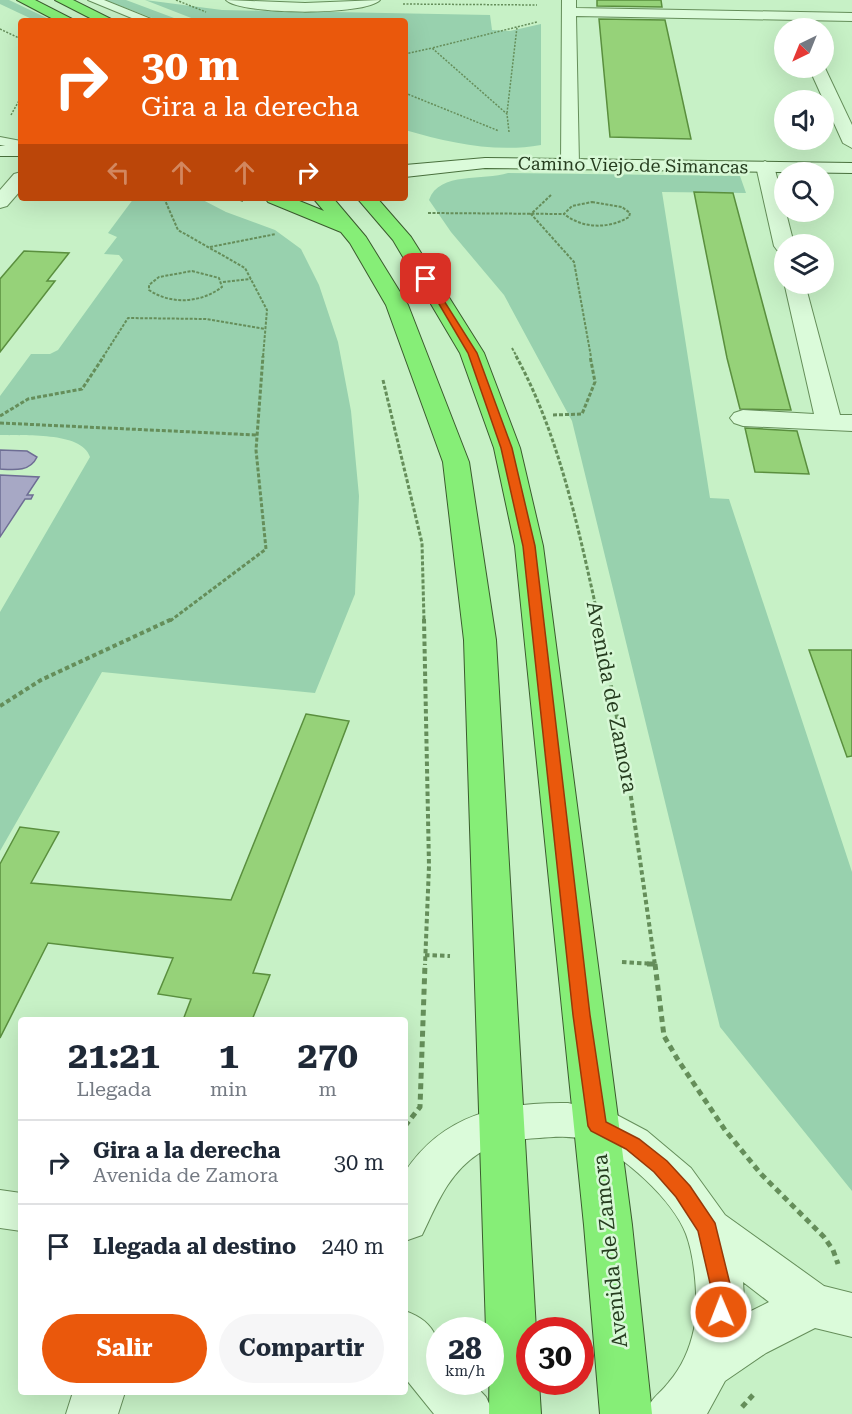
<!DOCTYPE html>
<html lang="es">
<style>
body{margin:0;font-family:"Roboto Serif",serif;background:#f6f6f7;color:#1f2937;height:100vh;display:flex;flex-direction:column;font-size:22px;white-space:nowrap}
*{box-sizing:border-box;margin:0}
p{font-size:20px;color:#747a83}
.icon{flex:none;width:33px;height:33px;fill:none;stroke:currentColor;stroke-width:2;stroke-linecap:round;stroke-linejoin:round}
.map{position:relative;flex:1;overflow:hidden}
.panel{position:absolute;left:18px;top:1017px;width:390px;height:378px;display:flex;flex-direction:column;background:#fff;border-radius:6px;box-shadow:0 6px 24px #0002}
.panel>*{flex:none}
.top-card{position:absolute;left:18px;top:18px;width:390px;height:183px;border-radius:6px;box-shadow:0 6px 24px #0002;background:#ea580c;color:#fff;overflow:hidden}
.needle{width:39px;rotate:223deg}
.buttons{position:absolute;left:774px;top:18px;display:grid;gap:12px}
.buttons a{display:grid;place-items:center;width:60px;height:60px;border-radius:50%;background:#fff;box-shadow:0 6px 24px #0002;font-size:30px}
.speed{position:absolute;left:426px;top:1317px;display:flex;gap:12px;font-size:30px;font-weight:700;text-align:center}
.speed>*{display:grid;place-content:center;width:78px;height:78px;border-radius:50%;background:#fff;box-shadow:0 6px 24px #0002;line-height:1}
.speed small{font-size:15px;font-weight:400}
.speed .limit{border:9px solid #d22;background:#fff;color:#111}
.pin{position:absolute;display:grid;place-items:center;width:51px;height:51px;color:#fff;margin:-26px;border-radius:12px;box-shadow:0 3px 9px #0006}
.me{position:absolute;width:66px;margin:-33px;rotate:359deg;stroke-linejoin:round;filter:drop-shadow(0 0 4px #0008)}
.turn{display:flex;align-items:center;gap:21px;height:126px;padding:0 24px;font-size:27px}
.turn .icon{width:78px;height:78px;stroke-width:2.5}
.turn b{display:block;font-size:42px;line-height:51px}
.lanes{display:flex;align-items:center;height:57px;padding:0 24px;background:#0003;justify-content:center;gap:30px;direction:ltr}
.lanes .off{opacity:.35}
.eta{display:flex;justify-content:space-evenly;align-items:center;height:102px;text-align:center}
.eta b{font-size:36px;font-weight:700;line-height:42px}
.action{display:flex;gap:12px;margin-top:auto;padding:12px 24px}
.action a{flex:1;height:69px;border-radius:36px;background:#ea580c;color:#fff;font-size:24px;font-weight:700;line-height:69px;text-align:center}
.action a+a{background:#f6f6f7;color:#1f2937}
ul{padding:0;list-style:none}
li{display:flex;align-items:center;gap:18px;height:84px;padding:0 24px;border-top:2px solid #e0e1e3}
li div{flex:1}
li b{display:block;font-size:22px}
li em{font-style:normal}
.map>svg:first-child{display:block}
.green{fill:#98d1ae}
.water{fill:#a7a8c5;stroke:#6e6d94;stroke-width:1.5}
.building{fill:#96d279;stroke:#5a8f3e;stroke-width:1.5}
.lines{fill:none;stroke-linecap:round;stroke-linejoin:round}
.service-casing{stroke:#658e5a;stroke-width:2}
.minor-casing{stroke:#658e5a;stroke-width:2}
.secondary-casing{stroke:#49703d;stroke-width:2}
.trunk-casing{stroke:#3b5c2e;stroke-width:2}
.path-far4{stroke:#658e5a;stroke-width:1.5;stroke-dasharray:2 1.5;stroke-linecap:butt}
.path-far3{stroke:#658e5a;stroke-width:2;stroke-dasharray:3 1.5;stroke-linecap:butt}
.path-far2{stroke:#658e5a;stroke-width:3;stroke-dasharray:4 2;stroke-linecap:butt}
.path-far1{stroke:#658e5a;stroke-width:4;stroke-dasharray:4.5 3;stroke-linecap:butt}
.path{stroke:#658e5a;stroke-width:5;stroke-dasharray:6 4.5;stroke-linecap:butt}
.service{fill:#dbfbda;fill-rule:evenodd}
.minor{fill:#dbfbda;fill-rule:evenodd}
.secondary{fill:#dbfbda;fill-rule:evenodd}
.trunk{fill:#86ee77;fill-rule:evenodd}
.route{fill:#ea580c;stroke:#983908;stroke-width:1.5}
.labels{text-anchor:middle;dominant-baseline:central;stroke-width:5;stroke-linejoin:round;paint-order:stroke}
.far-street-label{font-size:18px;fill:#263d1f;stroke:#d7f8d6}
.street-label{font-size:21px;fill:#263d1f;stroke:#d7f8d6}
</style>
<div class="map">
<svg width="852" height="1414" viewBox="0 0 852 1414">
<rect width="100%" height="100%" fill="#c7f1c6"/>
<path class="green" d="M0 0H9L53 21H36L0 4Z
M105 0H126L182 21H160Z
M145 0 222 10 490 15 492 30 510 31 541 24V145C495 153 450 143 405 130V21H199Z
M508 173 740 176 746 193 662 192 710 498 729 499 852 872V1191L720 1027 572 421 504 295 451 232 429 200C439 171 484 181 508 173Z
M134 198H199L226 212 275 230 301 249 319 285 338 342 351 411 359 496 355 594 315 693 102 672 0 851V612L90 457C82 431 22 436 0 435V396L31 354H50L58 350 123 260 119 255 104 254 117 237 108 233Z"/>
<path class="water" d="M0 450 27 451 37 457C30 472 14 470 0 469Z
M0 475 39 477 27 495H33L31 499H25L0 537Z"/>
<path class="building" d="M597 0H661L662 7 597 6Z
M599 19 665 20 691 139 610 137Z
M694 192 733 193 791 410 740 409 727 358Z
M24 251 69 253 47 281H55L0 352V279Z
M745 428 797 431 809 474 755 472Z
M809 650H852V756L847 757Z
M306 714 349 721 253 973 270 975 252 1020H183L191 999 158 994 173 958 48 943 0 1038V864L20 827 59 832 31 883 231 900Z"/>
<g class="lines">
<g class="service-casing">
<path id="service" d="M88 0H104L156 21H139Z
M0 137 21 141V149L0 145Z"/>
</g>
<g class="minor-casing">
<path id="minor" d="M226 0 305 3 380 0C365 16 241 15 226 0Z
M562 0H576V8L852 13V21L576 16 579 164 570 169 561 164Z
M824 66 852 125V148L843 143 809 68Z
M765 161 774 166 794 244H784V252L777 250 774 246 756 166Z
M21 172V190L7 206 0 208V190L14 174Z
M784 282 805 284 840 415H852V431L743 426 734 423 730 418 734 413 743 410 814 414Z
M568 1103 615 1114 647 1131 691 1168 725 1215 824 1286 852 1293V1337L815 1328 766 1353 725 1381 707 1414H645C653 1395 657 1397 669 1382 682 1367 690 1348 694 1329 699 1303 695 1258 686 1234 673 1200 623 1154 589 1141 574 1135 554 1137 539 1138 518 1139 496 1142 478 1154 448 1174 437 1204 422 1235L405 1241V1172C443 1114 501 1102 568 1103ZM743 1282 769 1302 745 1314Z
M0 1190 21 1193V1231L0 1228Z
M405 1311C442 1324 440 1347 440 1382H472L486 1397 494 1414H434L405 1378Z
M73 1392H125L118 1414H66Z"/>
</g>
<g class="secondary-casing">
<path id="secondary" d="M0 146H21V156H0Z
M485 158 852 163V173L485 168 405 177V165Z"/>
</g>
<g class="trunk-casing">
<path id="trunk" d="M17 0H35L76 21H57Z
M55 0H73L115 21H96Z
M265 198H292L324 211 313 198H333L366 237 408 305 469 462 496 640 536 1330H530V1382H539L541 1414H489L490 1330H486L464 640 443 462 386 305 350 243 341 232 268 202Z
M357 198H377L411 237 484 353 520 448 543 546 632 1225 652 1414H600L584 1225 515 546 494 448 460 353 393 240Z"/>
</g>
<path class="path-far4" d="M176 0 206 12
M403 4 537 5
M0 29 21 39
M405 54 432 48
M405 93 499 131
M507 113 517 27
M11 115 21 97
M509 132 507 114 432 48 537 22"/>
<path class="path-far3" d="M551 195 531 214 574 262 591 357
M164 198 178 230 245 268 267 310 263 357
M232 198 243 201
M592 202 622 207 630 213 629 217C609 229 583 229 564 214L572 206Z
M428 213 564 214
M210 247 276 234
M192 271 219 278 222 287C201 303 171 305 149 290V285L159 277Z
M223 282 251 279
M512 348 517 357
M103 357 128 318 206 319 265 329"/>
<path class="path-far2" d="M516 356C560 436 579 532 599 621
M383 380 422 543 424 621
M553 415 582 414 595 382 590 356
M0 416 28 399 82 389 104 356
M0 423 257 435
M170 621 266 549 256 450 263 356"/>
<path class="path-far1" d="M424 619 429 866 425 965
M598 619 627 769 655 965
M0 706 41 680 172 619
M425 955 450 956
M622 962 655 964"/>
<path class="path" d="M647 964H655
M655 964 664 1036 678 1060 725 1130 761 1174 824 1237 833 1250 838 1264
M405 1126 420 1107 425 964
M742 1407 753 1395"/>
<use href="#service" class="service"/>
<use href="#minor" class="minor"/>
<use href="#secondary" class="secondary"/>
<use href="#trunk" class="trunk"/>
</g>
<path class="route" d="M423 277H429L477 353 512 448 535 546 590 1015 606 1122 639 1139 667 1161 690 1186 715 1223 732 1292 728 1319 721 1322 713 1319 710 1312 712 1292 698 1231 676 1197 654 1172 626 1149 591 1131 588 1126 573 1015 523 546 501 448 468 353Z"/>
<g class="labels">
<g class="far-street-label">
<text transform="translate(633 165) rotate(1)">Camino Viejo de Simancas</text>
</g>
<g class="street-label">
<text transform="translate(612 697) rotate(79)">Avenida de Zamora</text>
<text transform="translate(610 1251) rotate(-96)">Avenida de Zamora</text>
</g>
</g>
</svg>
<div class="buttons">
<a><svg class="needle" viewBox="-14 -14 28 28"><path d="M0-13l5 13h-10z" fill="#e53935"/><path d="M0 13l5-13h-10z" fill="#747a83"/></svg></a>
<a><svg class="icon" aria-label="sound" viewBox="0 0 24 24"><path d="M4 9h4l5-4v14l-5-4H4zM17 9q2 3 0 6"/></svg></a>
<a><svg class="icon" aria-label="search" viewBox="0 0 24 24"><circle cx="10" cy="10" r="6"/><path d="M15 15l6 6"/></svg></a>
<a><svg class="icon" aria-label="layers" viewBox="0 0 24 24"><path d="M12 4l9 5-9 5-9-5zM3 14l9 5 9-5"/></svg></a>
</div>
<div class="speed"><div>28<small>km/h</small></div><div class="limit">30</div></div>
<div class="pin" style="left:426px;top:279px;background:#d93025"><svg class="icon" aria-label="arrive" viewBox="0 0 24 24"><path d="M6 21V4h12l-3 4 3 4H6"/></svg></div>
<svg class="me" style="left:721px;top:1312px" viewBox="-20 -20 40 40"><circle r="17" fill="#ea580c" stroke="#fff" stroke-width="3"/><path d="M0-11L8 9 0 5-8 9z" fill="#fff"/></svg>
<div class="top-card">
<div class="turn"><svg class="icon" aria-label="right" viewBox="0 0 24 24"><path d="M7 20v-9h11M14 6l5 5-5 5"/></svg><div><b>30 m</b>Gira a la derecha</div></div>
<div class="lanes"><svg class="icon off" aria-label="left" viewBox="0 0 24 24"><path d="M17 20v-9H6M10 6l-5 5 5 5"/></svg><svg class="icon off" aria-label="ahead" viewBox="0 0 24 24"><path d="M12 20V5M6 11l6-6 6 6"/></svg><svg class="icon off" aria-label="ahead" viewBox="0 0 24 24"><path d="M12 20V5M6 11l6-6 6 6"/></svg><svg class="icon" aria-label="right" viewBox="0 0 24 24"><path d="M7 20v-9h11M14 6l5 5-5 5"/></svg></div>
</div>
<section class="panel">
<div class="eta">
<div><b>21:21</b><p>Llegada</p></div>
<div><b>1</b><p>min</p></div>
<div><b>270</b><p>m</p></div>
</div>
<ul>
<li><svg class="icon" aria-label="right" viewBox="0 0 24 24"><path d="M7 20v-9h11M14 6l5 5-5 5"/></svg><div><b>Gira a la derecha</b><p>Avenida de Zamora</p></div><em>30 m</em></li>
<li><svg class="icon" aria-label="arrive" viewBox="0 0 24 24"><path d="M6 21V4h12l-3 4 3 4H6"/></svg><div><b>Llegada al destino</b></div><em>240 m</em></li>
</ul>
<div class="action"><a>Salir</a><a>Compartir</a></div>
</section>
</div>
